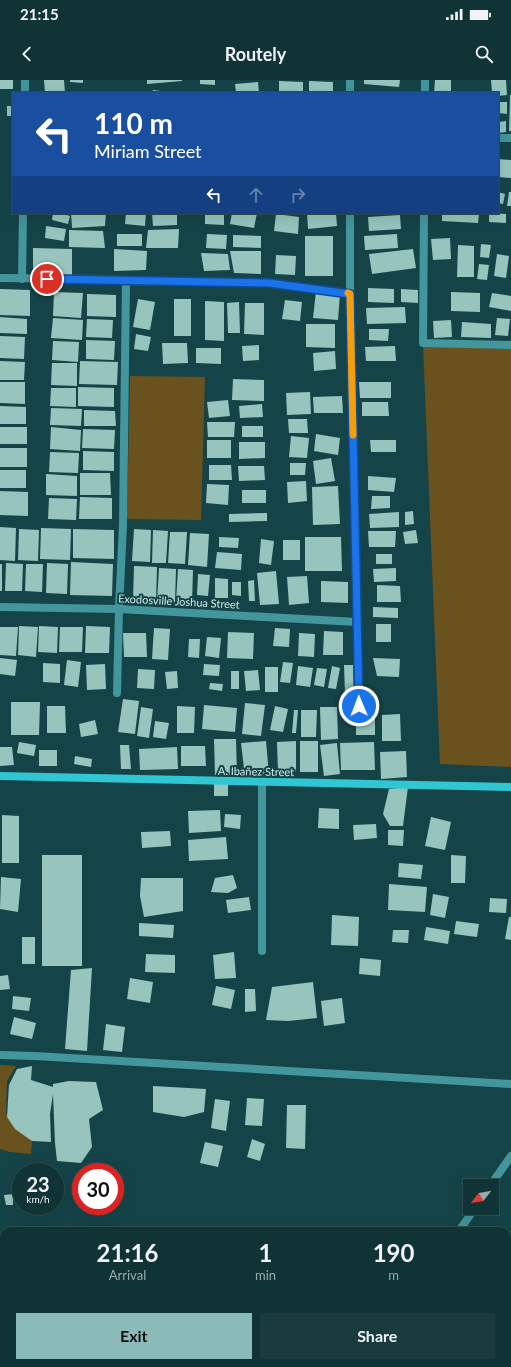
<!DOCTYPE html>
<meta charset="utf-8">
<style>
body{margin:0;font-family:Lato,sans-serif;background:#193b3e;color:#f1f3f6;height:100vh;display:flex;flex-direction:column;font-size:15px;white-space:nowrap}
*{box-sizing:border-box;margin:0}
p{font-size:13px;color:#9caaad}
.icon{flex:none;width:22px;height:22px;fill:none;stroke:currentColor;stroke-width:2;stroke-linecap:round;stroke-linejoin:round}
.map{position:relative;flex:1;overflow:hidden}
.panel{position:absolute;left:0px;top:1147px;width:511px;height:140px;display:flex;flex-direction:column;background:#103336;border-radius:12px 12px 0 0;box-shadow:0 4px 16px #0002,0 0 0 1px #304e51}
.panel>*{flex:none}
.banner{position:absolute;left:12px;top:12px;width:487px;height:122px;border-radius:0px;box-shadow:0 4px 16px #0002,0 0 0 1px #304e51;background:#1a4fa0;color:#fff;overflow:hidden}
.needle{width:26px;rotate:239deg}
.fabs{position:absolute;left:463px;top:1099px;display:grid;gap:8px}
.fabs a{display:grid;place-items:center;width:36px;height:36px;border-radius:0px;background:#103336;box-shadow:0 4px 16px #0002,0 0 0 1px #304e51;font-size:20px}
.speed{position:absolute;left:12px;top:1083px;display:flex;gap:8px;font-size:20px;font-weight:700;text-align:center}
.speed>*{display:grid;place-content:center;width:52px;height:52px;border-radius:50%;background:#103336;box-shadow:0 4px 16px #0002,0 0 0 1px #304e51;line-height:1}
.speed small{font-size:10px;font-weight:400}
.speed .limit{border:6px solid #d22;background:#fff;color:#111}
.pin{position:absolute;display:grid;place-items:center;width:34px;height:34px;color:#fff;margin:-17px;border:2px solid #fff;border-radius:50%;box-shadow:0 1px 4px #0007}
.me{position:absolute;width:44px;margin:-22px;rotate:359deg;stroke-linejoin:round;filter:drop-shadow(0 0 3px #0008)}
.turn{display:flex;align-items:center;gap:14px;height:84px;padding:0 16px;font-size:18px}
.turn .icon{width:52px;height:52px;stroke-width:2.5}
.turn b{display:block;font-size:28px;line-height:34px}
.lanes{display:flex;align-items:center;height:38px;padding:0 16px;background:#0003;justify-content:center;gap:20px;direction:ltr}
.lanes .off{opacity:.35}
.eta{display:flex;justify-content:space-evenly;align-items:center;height:68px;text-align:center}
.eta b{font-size:24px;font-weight:700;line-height:28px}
.button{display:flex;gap:8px;margin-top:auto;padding:8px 16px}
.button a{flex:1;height:46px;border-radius:0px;background:#8bbbb9;color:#111;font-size:16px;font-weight:700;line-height:46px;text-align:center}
.button a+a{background:#193b3e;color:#f1f3f6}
.status{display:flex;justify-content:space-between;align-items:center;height:28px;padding:0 20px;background:#103336;direction:ltr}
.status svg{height:11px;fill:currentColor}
header{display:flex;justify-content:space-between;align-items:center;height:52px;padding:0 16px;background:#103336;font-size:18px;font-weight:700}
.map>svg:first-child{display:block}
.green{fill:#6a521f}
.building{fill:#97c5bd}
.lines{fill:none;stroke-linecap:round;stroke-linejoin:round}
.street{stroke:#44969d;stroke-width:8}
.secondary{stroke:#30c7d3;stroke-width:8}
.route-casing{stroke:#114b97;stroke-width:10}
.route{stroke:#1a73e8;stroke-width:7}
.slow{stroke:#f59e0b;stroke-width:7}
.labels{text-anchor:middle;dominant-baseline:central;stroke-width:4;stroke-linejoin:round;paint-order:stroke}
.street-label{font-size:11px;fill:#d0e8ea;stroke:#154448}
</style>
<div class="status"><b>21:15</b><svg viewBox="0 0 49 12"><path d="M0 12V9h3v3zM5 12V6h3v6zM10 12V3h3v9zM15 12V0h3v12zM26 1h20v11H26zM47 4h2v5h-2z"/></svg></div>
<header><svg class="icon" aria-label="back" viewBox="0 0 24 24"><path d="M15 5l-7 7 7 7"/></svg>Routely<svg class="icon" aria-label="search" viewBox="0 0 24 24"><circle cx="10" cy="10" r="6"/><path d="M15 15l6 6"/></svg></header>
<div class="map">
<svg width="511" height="1287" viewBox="0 0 511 1287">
<rect width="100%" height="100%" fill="#154448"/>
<path class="green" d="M423 265 511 269V687L440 684Z
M130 296 205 297 201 440 127 439Z
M0 985 16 986 7 1001 6 1033 14 1045 33 1046 31 1074 10 1072 0 1069Z"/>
<path class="building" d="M0 0H13V9H0Z
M44 0H64L65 13H45Z
M70 0H83V3L70 2Z
M147 0H182V1L147 4Z
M200 0H215V5L200 4Z
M364 0H400L399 7 364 4Z
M435 0H451V13H434Z
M491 0H506L507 15 498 16V13H492Z
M279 1 303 2V13H279Z
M309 1 333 2V13H309Z
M258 2 259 13H236L235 4Z
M153 10 168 12V13H152Z
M510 15H511V51H509Z
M498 22H507V34L498 33Z
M7 26H13V36H7Z
M506 41V52L498 53V42Z
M498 79 511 80V98L498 97Z
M498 112 505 114 503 124 498 123Z
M509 112H511V126H507Z
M53 133H60L70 136 68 144 52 140Z
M71 133H106L105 146 72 148Z
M126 133H146L145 146 125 144Z
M152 133H177V145L153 146Z
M205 133H224V145L205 144Z
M232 133H257L254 148 230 144Z
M307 133H336L337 146 308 149Z
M442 133 479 134 478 143 442 141Z
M489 133 506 134V143L489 142Z
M276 134 299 137 298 154 274 151Z
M400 135 401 149 369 151 368 137Z
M46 146 66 149 64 161 45 158Z
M179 149 178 168H146L148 150Z
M69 150 103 151 105 168 69 167Z
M117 154H142V166H117Z
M207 154 227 155 226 169 206 168Z
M397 154 398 168 365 170 364 156Z
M233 155 261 156V168L233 167Z
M305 156H333V196H305Z
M450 158 451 179 433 180 431 159Z
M481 164 491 165 489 178 480 177Z
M458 165 474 166V197H457Z
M33 168 72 169V197L33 196Z
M114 169 147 171 146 190 114 191Z
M413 169 416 188 372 194 369 174Z
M230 171H261V194L234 193Z
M201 173 228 174 230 190 204 191Z
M497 174 509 176 506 198 494 196Z
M276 175 296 176 295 195 275 194Z
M479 184 489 185 487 200 477 199Z
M368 208 394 209V223L368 222Z
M0 209 30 210V236L0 235Z
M401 209 418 210V223L401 222Z
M316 211 340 214 338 240 313 238Z
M54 212 83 213 81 238 53 236Z
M451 212 480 213V232L451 231Z
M492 213 511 216V231L489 227Z
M87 214 116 215V237L87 236Z
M138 219 155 222 150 250 133 247Z
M174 219H191V256H174Z
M285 220 302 222 300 241 282 239Z
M205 221 224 222V261L205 260Z
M239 222 240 253H228L227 223Z
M245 223H264V255L244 254Z
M405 227 406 243 367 244 366 228Z
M0 237 27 239V254L0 253Z
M53 238 83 240 82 260 51 258Z
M497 238 510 239 508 256 495 255Z
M87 239 113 240 112 258 86 257Z
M451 240 452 257 434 258 433 241Z
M462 242 491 244V258L461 257Z
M306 244H335V268L306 267Z
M369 249H389L388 261 369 260Z
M136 254 151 257 148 271 134 269Z
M0 256 25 257 24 279 0 278Z
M86 260 115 261 114 280 86 279Z
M53 261 79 262 78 282 52 280Z
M162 263H187L188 283 163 284Z
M259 265V280L243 281 242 266Z
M395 266 396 281H366L365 267Z
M196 268H221V284L196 283Z
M335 271 336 289 314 291 313 273Z
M0 281 25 282 24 300H0Z
M80 281 118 282 117 305 79 304Z
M52 283H77V306L51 305Z
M233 299 264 300V321L232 320Z
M0 302H25V324L0 323Z
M359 302H391V318H360Z
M78 307 114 308V327L78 326Z
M51 308H76V327L50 326Z
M310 312 311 334 287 335 286 313Z
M342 316 343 333H314L313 317Z
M228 320 230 336 209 338 207 322Z
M362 322H388L389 336H362Z
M262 324 263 337 240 338 239 326Z
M0 326 26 327V344H0Z
M51 328 82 329 81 346 50 345Z
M84 330 115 331 116 346H84Z
M288 339H307L308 353H289Z
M207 342H235L234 357H208Z
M242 346H263V357H242Z
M0 347H27V364H0Z
M51 347 81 350 80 371 50 369Z
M83 349 115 350 114 369 82 368Z
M316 354 340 358 338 375 314 371Z
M291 356 309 358 307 378 289 377Z
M207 360H231V378H207Z
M370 360H396V372H371Z
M239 362H265V378L239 379Z
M0 368H27V387H0Z
M83 371 114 372V391L83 390Z
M50 372 79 373 78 393 49 392Z
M331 378 335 401 316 404 313 381Z
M290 383H306L305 395H290Z
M209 385H231L232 400H209Z
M238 386H264L265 400 239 401Z
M0 390H26V408H0Z
M80 393H110L111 415H80Z
M46 394 77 396V416L46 415Z
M368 396 396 398 394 412 368 410Z
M306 401 307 421 288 423 287 402Z
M207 404 229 405 228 425 206 423Z
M338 406 340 444 313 445 312 407Z
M242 410H266V423H242Z
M0 411 28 412V436L0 435Z
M372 416H390V428L371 429Z
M80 417 112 418V439H79Z
M49 418 77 419 76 440 48 439Z
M413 431 414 444 405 445V432Z
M399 432V447L370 448 369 434Z
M267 433V441L229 442V434Z
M0 447 16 448 15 481 0 480Z
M41 448 71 449 70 480 40 479Z
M19 449 39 450 38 481 18 480Z
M73 449 114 450V479L73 478Z
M134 449 151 450 150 482 132 481Z
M153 450 168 451 166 483H152Z
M416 450 418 463 405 464 403 452Z
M368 451H396L395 467H369Z
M170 452H187L185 484 168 483Z
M190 453 209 454 207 487 188 485Z
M219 457 239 458 238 468 219 467Z
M305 457H341L342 491H305Z
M261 459 274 461 271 485 259 483Z
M283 460H300V480H283Z
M217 472 242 474 241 490 215 488Z
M376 474H392V484H376Z
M71 482 113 484 112 516 70 515Z
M6 483 23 484 22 511H5Z
M47 483 68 484 67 514 46 513Z
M0 484H2V511H0Z
M26 484H43L42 512 25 511Z
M134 486 157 487 156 521 133 520Z
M159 488 176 489 175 522H157Z
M396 488V501L374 502 373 489Z
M178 489 193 490 192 523 176 522Z
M276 491 279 524 260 525 257 493Z
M198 494 210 495 208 516 197 515Z
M307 496 309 523 289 525 287 497Z
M215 498 228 499V518H215Z
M254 500 255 521H249L248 501Z
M321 501 348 502V523L321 522Z
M232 502H241V516L232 515Z
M377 505 400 506 401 522H377Z
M373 527 398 528V538L373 537Z
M376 544H391V562H376Z
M19 546 38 547 36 577 18 575Z
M39 546 58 547 57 573 38 572Z
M86 546 110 547 109 573H85Z
M0 547H18L16 576 0 575Z
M60 547H83L82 572H59Z
M154 548 170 549 168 580 152 579Z
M275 548 290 549 289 567 273 566Z
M324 551 343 552V575H323Z
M228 552 254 553 253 579 227 578Z
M123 553H146L147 577H124Z
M299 553 315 554 314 577 298 576Z
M207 557 221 558 219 578 205 576Z
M189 559H200L199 578 188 577Z
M0 578 17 580 15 596 0 594Z
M373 578 400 579 399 597 377 596Z
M67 580 81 582 78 607 64 605Z
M283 582 293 583 290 603 280 602Z
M43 583 60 584V603L43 602Z
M105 584 106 609 87 610 86 585Z
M204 584 220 585 219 596 203 595Z
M344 585H353L354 613H345Z
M298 586 313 588 310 607 296 605Z
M332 586 340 588 336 609 328 608Z
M265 587H278V612H265Z
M317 588 327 589 324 607 314 605Z
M138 589 155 590 154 609 137 608Z
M258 590 260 610 246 611 244 591Z
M177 591 178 608 167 609 165 592Z
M231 591H239V609H231Z
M210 603 223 604 222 611 209 609Z
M123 619 139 621 135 654 118 652Z
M11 622H40L39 655H11Z
M245 623 265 625 261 656 242 654Z
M204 625 237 628 235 652 202 649Z
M47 626H65L66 653H47Z
M177 626 195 627 194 653H177Z
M275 626 288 629 283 652 270 650Z
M141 627 153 629 149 658 137 656Z
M320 627H337L338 659 321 660Z
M294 630H298L296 653H292Z
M301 630H317L316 657H301Z
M356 633H375V655H356Z
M400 634 401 661H382V635Z
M95 640 98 654 81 657 79 644Z
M155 641 169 643 166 659 153 657Z
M214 659H236L237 695H215Z
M266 661 269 695 245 697 241 663Z
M296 661V692H278L277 662Z
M300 661H318V692H300Z
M19 662 36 665 34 676 17 673Z
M374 662 375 690H341L340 663Z
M337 663 340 694 324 696 320 665Z
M120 665H129L131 689H121Z
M181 666H205L206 686H181Z
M0 667H12L14 685 0 686Z
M177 667 178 689 140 690 139 669Z
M39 670H57V686H39Z
M406 671 407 697 381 699 380 672Z
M75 676 92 679 91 687 74 684Z
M214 704H228V716H214Z
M408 707 403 746H390L383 734 389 709Z
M319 728 339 729V749L318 748Z
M220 730 221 751 189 753 188 731Z
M225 734 241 735 240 749 224 747Z
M2 735 19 736V783H2Z
M431 737 451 742 445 770 425 766Z
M376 744 377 758 354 760 353 745Z
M388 750H404L403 766 388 765Z
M170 751 171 766 142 768 141 752Z
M226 757 228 779 189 781 188 760Z
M42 775H82V886H42Z
M451 775 466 776 465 803H451Z
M399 783 423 785 421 799 398 797Z
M233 795 237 808 228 813 211 812 215 798Z
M1 797 21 799 18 832 0 829Z
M141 798H183V831L144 837 140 816Z
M389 804 427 807 425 832 388 830Z
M433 814 449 817 445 838 430 835Z
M249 817 251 830 228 833 226 820Z
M490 818 507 819 506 833 489 832Z
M332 835 359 837 358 866 331 865Z
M509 837H511V860L505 859Z
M456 841 479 844 477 857 454 854Z
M139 843 174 845 173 858 139 856Z
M426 847 450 851 448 864 424 860Z
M393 850H409L408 863 392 862Z
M22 857H35V884H22Z
M234 872 236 898 215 899 213 875Z
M146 874 175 875V893L145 892Z
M360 878 381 880 380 896 359 894Z
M92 888 87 971 65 969 71 890Z
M8 895 10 909 0 910V896Z
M130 898 153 902 150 923 127 919Z
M313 902 317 938 288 941 266 940 272 907Z
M216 906 235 910 231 929 212 925Z
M245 909H255L256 931 245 932Z
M13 916 31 918 29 931 12 929Z
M342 918 345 943 324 946 321 921Z
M14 937 36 943 32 959 10 954Z
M106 944 125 947 122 972 103 970Z
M32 986 31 1000 53 1007V1004L69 1001 96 1002 103 1030 89 1039 92 1067 81 1083 57 1081 55 1063 53 1014 50 1034 51 1062 32 1061 15 1049 7 1037 9 1005 17 989Z
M153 1006 206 1009 204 1032 184 1037 153 1032Z
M247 1018 264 1019 262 1046 245 1045Z
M215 1019 230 1021 226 1051 211 1048Z
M287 1025H306L305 1069 286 1068Z
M252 1059 265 1064 260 1081 247 1077Z
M205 1062 223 1066 218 1087 200 1083Z
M13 1114V1125H6L4 1115Z"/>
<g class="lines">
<path class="street" d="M350 0V13
M25 13V0
M425 13V0
M498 58H511
M350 133V214L359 626
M424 133 423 263 511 265
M0 198 106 199 126 201 269 203 350 214
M22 199 23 133
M0 527 119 529 357 542
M117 613 119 529 123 445 126 201
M262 871V702
M0 975 35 976 511 1004
M490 1106 511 1076
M459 1151 475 1128
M0 1176H4
M365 1287 367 1283"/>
<path class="secondary" d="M0 696C170 701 341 702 511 707"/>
</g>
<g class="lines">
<g class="route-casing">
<path id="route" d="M47 199 269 203 350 214 359 626"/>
</g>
<use href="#route" class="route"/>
<path class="slow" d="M348 213 350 214 353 355"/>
</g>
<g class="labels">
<g class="street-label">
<text transform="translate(179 521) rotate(3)">Exodosville Joshua Street</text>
<text transform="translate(256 691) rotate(1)">A. Ibañez Street</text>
</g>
</g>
</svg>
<div class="fabs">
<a><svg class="needle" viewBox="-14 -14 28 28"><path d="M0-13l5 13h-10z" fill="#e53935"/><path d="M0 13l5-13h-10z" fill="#9caaad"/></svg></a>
</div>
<div class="speed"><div>23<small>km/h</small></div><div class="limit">30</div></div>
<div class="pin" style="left:47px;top:199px;background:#d93025"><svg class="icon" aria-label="arrive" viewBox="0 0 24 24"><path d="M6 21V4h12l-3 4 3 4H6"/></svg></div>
<svg class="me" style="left:359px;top:626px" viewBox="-20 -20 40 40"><circle r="17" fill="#1a73e8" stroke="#fff" stroke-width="3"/><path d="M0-11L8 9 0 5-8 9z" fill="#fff"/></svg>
<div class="banner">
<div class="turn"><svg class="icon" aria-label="left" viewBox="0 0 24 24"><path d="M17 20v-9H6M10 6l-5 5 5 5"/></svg><div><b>110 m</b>Miriam Street</div></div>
<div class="lanes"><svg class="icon" aria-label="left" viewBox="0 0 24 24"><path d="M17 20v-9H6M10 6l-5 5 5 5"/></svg><svg class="icon off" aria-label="ahead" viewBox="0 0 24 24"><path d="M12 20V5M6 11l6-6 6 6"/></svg><svg class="icon off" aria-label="right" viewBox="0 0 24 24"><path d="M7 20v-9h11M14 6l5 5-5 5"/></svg></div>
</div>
<section class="panel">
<div class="eta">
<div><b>21:16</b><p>Arrival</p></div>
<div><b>1</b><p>min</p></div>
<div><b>190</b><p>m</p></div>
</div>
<div class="button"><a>Exit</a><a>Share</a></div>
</section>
</div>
